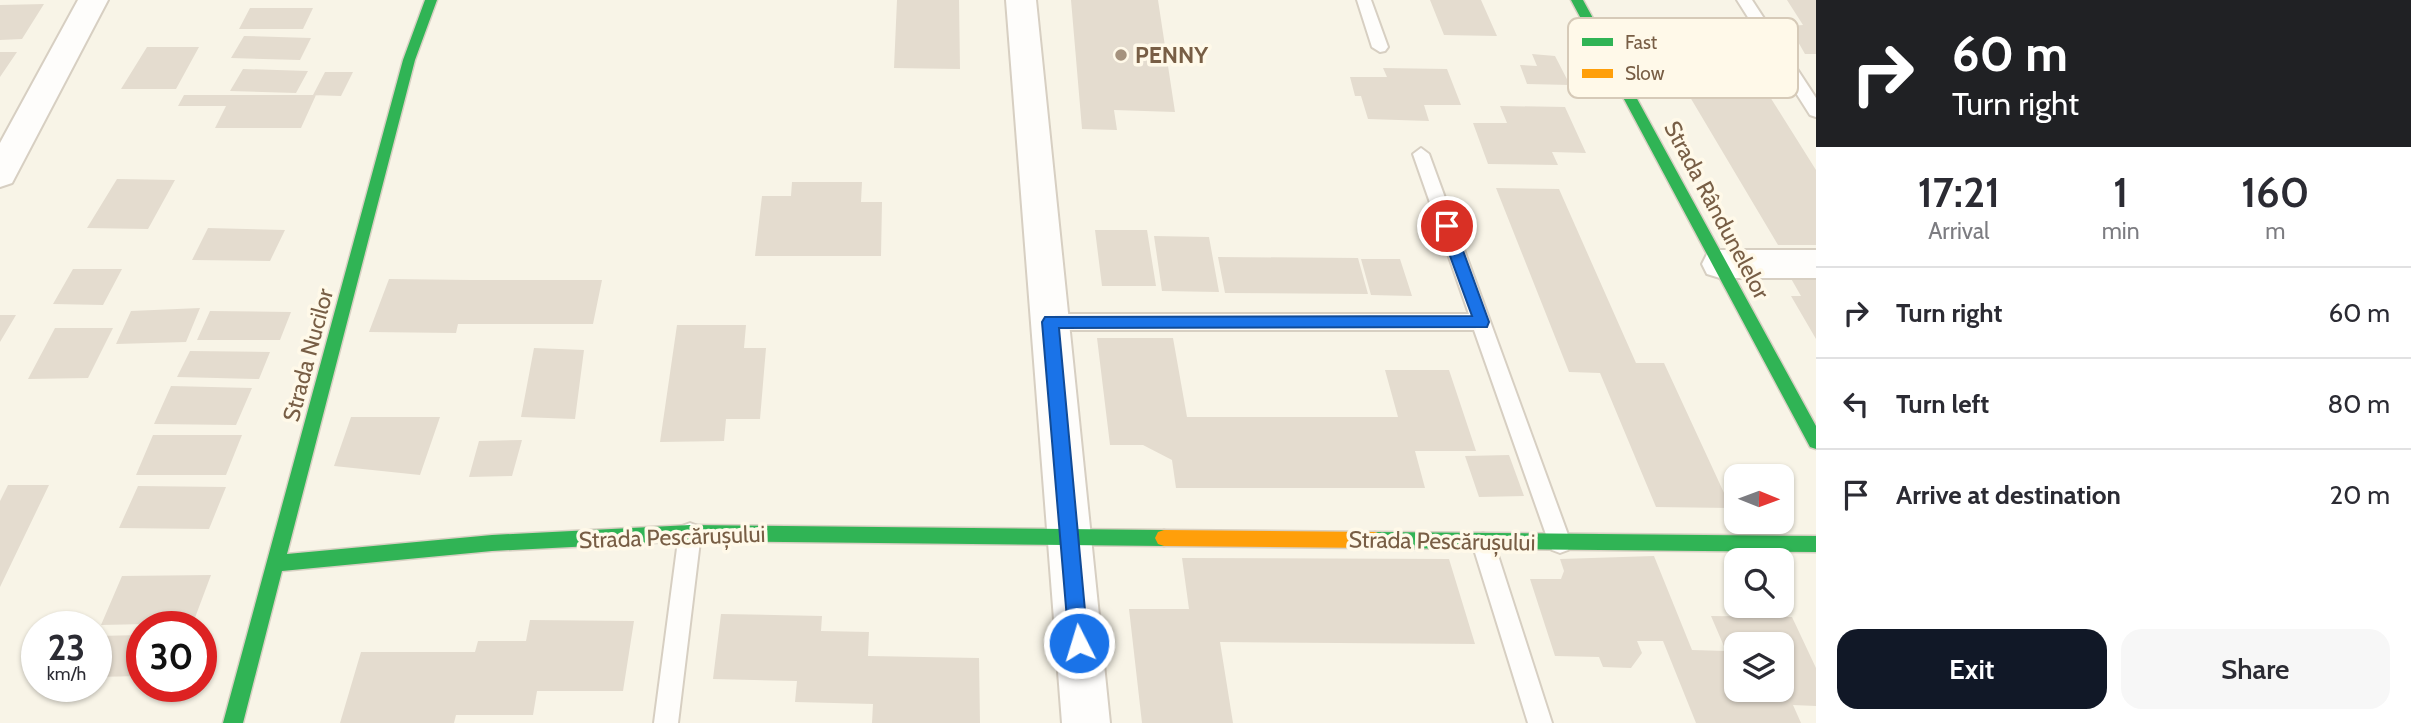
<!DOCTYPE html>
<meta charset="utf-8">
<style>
body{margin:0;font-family:Cabin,sans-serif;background:#f7f7f7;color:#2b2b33;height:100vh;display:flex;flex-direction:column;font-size:26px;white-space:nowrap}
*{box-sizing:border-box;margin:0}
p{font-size:23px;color:#7c7c81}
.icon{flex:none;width:38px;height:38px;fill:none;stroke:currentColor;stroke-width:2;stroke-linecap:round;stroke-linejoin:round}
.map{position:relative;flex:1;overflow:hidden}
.details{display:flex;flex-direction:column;background:#fff;width:595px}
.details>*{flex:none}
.guide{background:#202124;color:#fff;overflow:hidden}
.needle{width:46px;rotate:91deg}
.tools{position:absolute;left:1724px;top:464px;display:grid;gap:14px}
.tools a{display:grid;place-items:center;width:70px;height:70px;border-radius:14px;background:#fff;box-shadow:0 2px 5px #0004;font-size:35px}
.speed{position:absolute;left:21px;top:611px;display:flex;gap:14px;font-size:35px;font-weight:700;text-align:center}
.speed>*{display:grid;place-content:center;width:91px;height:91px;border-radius:50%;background:#fff;box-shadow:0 2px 5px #0004;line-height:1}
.speed small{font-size:18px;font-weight:400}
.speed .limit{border:10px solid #d22;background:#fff;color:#111}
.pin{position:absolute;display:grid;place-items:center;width:60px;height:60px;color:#fff;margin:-30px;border:4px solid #fff;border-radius:50%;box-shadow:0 2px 7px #0007}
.me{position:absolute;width:77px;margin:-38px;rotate:355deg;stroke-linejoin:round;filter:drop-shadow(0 0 5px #0008)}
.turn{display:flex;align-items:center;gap:24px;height:147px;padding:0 21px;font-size:32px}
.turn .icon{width:91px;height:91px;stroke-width:2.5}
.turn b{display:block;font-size:49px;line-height:60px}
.eta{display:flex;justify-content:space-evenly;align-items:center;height:119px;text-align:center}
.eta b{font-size:42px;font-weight:600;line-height:49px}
.primary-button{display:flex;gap:14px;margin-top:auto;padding:14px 21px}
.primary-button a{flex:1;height:80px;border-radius:21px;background:#111827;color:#fff;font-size:28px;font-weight:600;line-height:80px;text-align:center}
.primary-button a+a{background:#f7f7f7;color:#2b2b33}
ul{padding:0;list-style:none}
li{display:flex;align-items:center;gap:21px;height:91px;padding:0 21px;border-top:2px solid #e1e1e2}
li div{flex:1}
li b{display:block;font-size:26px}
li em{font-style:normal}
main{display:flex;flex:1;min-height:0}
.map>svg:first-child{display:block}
.building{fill:#e4dccf;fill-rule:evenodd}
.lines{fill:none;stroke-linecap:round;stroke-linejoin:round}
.lane-casing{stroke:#d7cfc2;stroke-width:4}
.street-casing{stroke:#d7cfc2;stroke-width:4}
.fast-casing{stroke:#d8d0c3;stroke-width:3}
.slow-casing{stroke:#d8d0c3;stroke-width:3}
.lane{fill:#fefdfb;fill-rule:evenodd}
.street{fill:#fefdfb;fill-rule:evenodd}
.fast{fill:#30b455;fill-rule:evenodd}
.slow{fill:#ff9f0a;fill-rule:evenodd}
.route{fill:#1a73e8;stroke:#114b97;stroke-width:2}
.poi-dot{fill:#a5927e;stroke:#fff9e9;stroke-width:2.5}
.labels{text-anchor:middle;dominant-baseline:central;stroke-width:7;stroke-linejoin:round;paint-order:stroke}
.poi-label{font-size:23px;font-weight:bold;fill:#785e45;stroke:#fff9e9;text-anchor:start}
.street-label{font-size:23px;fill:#785e45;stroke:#fff9e9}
.key{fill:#fff9e9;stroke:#d6cab8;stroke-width:2}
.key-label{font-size:19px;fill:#785e45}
</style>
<main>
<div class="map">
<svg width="1816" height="723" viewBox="0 0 1816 723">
<rect width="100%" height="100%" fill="#f8f4e7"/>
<path class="building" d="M897 0H959L960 69 894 68Z
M1071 0H1158L1175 112 1114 110 1117 130 1082 129Z
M1430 0H1481L1497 36 1444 35Z
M1787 0H1816V54H1805L1789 26 1803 25Z
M44 4 22 39 0 40V5Z
M250 8H313L303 29H239Z
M1643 18 1721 19 1816 170V245H1778Z
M244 36 311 38 300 60 231 58Z
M147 47H199L176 89H121Z
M0 52H17L0 77Z
M1532 54 1555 56 1570 85 1527 84 1520 65 1537 66Z
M1383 68 1447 69 1461 105H1424L1429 121 1368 119 1361 96H1355L1350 77H1387Z
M243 69 308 71 296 93 230 91Z
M325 72H353L341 96 313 95Z
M184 95H316L301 128H215L226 106H178Z
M1500 106 1565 107 1586 153 1552 152 1558 165 1488 164 1473 123H1507Z
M117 179 175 180 148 229 87 228Z
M792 182H862L861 202H882L881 256H755L762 196H791Z
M1496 188 1559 189 1636 363H1664L1731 508 1656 507 1600 373 1569 372Z
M208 228 285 230 270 261 192 260Z
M1095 230H1147L1156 286H1102Z
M1154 236 1209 237 1219 292 1162 291Z
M1218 257 1358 258 1368 294 1225 293Z
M1361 259H1400L1412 296 1371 295Z
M73 269H122L103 305 53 304Z
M1789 275H1816V339L1791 296H1801Z
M389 279 471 280H602L593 324H458L456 333 369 332Z
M200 308 186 342 116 344 131 311Z
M210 311 291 312 280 340H197Z
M0 315H16L0 342Z
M677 325H746L744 348H766L760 419H726L724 441 660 442Z
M55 328H113L88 378 28 379Z
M1097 338H1173L1187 417H1398L1385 370H1449L1476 451H1415L1425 488H1176L1172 460 1143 445H1110Z
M534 348 584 350 575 419 521 417Z
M190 351 270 352 259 379 177 377Z
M171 386 252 388 236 425 154 424Z
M351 417H440L420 475 334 466Z
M153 435H242L226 475H136Z
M522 440 512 476 469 477 479 441Z
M1509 455 1524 496 1479 497 1465 456Z
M8 485H49L0 587V501Z
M138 486 226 487 209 529 119 528Z
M1654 556 1692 650 1726 651 1711 616 1792 617 1816 668V706L1793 705 1801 723H1696L1663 641H1637L1642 653 1631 668 1603 667 1599 657 1555 656 1530 579H1561L1564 571 1560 559ZM1736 644H1782V690H1736Z
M1182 558 1449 559 1475 644 1220 642 1233 723H1142L1129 609H1189Z
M211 575 193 623 101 625 122 576Z
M721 614 822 616 821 631 869 632 868 656 979 658 980 723H872L873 704 795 702 797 681 713 679Z
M530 620 634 621 623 691H537L533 715H456L454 723H340L361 652H475L478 641H526Z
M142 635V676L96 677 97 636Z"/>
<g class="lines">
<g class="lane-casing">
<path id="lane" d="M1357 0H1371L1388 47 1385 51 1380 52 1372 47Z
M1737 0H1752L1816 98V117L1810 115Z
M1421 148 1429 154 1571 543 1568 550 1560 553 1552 550 1549 543 1474 330H1050L1043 327 1041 322 1043 317 1050 314H1469L1413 154Z
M690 523 698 526 701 533 678 723H654L679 533 682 526Z
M1483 533 1491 536 1494 543 1552 723H1528L1472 543 1475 536Z"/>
</g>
<g class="street-casing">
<path id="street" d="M78 0H108L12 183 0 187V143Z
M1006 0H1036L1110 723H1062Z
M1720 250H1816V278H1720L1707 274 1702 264 1707 254Z"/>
</g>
<g class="fast-casing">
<path id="fast" d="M425 0H437L415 60 287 554 492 535 690 525 1164 530 1170 532 1173 538 1170 544 1164 546 690 541 492 551 282 571 243 723H223L403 60Z
M1571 0H1583L1816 426V449L1810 447Z
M1375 532 1816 536V552L1375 548 1369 546 1366 540 1369 534Z"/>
</g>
<g class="slow-casing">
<path id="slow" d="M1164 530 1375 532 1381 534 1384 540 1381 546 1375 548 1164 546 1158 544 1155 538 1158 532Z"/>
</g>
<use href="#lane" class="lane"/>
<use href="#street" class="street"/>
<use href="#fast" class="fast"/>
<use href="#slow" class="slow"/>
</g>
<path class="route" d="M1447 220 1454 226 1489 322 1487 327 1059 328 1088 643 1085 649 1079 652 1072 649 1069 643 1042 322 1045 317 1472 316 1439 226Z"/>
<circle class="poi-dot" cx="1121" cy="55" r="7"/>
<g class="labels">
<g class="poi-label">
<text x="1135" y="55">PENNY</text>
</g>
<g class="street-label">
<text transform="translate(1717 210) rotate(62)">Strada Rândunelelor</text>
<text transform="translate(308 355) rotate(-75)">Strada Nucilor</text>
<text transform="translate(672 537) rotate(-2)">Strada Pescărușului</text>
<text transform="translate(1442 541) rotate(1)">Strada Pescărușului</text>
</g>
</g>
<rect x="1568" y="18" width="230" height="80" rx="10" class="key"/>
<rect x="1582" y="38" width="31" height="8" fill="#30b455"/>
<rect x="1582" y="69" width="31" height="9" fill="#ff9f0a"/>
<g class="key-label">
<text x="1625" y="49">Fast</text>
<text x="1625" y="80">Slow</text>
</g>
</svg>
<div class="tools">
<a><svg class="needle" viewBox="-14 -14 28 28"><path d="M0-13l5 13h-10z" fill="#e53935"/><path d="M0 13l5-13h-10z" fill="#7c7c81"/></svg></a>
<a><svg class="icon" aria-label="search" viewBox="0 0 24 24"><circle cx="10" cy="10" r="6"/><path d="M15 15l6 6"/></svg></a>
<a><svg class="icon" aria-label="layers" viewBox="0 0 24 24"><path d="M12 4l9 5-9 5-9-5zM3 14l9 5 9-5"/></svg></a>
</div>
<div class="speed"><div>23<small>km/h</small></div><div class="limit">30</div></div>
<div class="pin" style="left:1447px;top:226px;background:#d93025"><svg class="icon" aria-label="arrive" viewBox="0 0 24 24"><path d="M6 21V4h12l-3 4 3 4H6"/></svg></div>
<svg class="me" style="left:1079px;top:643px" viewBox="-20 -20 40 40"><circle r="17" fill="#1a73e8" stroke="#fff" stroke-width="3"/><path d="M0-11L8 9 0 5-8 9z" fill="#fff"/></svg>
</div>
<section class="details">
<div class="guide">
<div class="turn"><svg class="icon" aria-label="right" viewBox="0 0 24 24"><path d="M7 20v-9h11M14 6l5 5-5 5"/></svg><div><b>60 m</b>Turn right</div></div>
</div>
<div class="eta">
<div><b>17:21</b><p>Arrival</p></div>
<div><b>1</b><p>min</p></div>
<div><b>160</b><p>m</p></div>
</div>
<ul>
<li><svg class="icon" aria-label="right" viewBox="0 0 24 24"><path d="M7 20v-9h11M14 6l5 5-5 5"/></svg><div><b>Turn right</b></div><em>60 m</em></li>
<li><svg class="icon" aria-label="left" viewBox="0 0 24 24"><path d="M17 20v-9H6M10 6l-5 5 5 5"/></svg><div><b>Turn left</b></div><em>80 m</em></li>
<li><svg class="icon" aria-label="arrive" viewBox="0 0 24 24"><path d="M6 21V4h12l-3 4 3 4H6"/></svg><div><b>Arrive at destination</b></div><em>20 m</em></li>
</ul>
<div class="primary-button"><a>Exit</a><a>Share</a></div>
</section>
</main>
